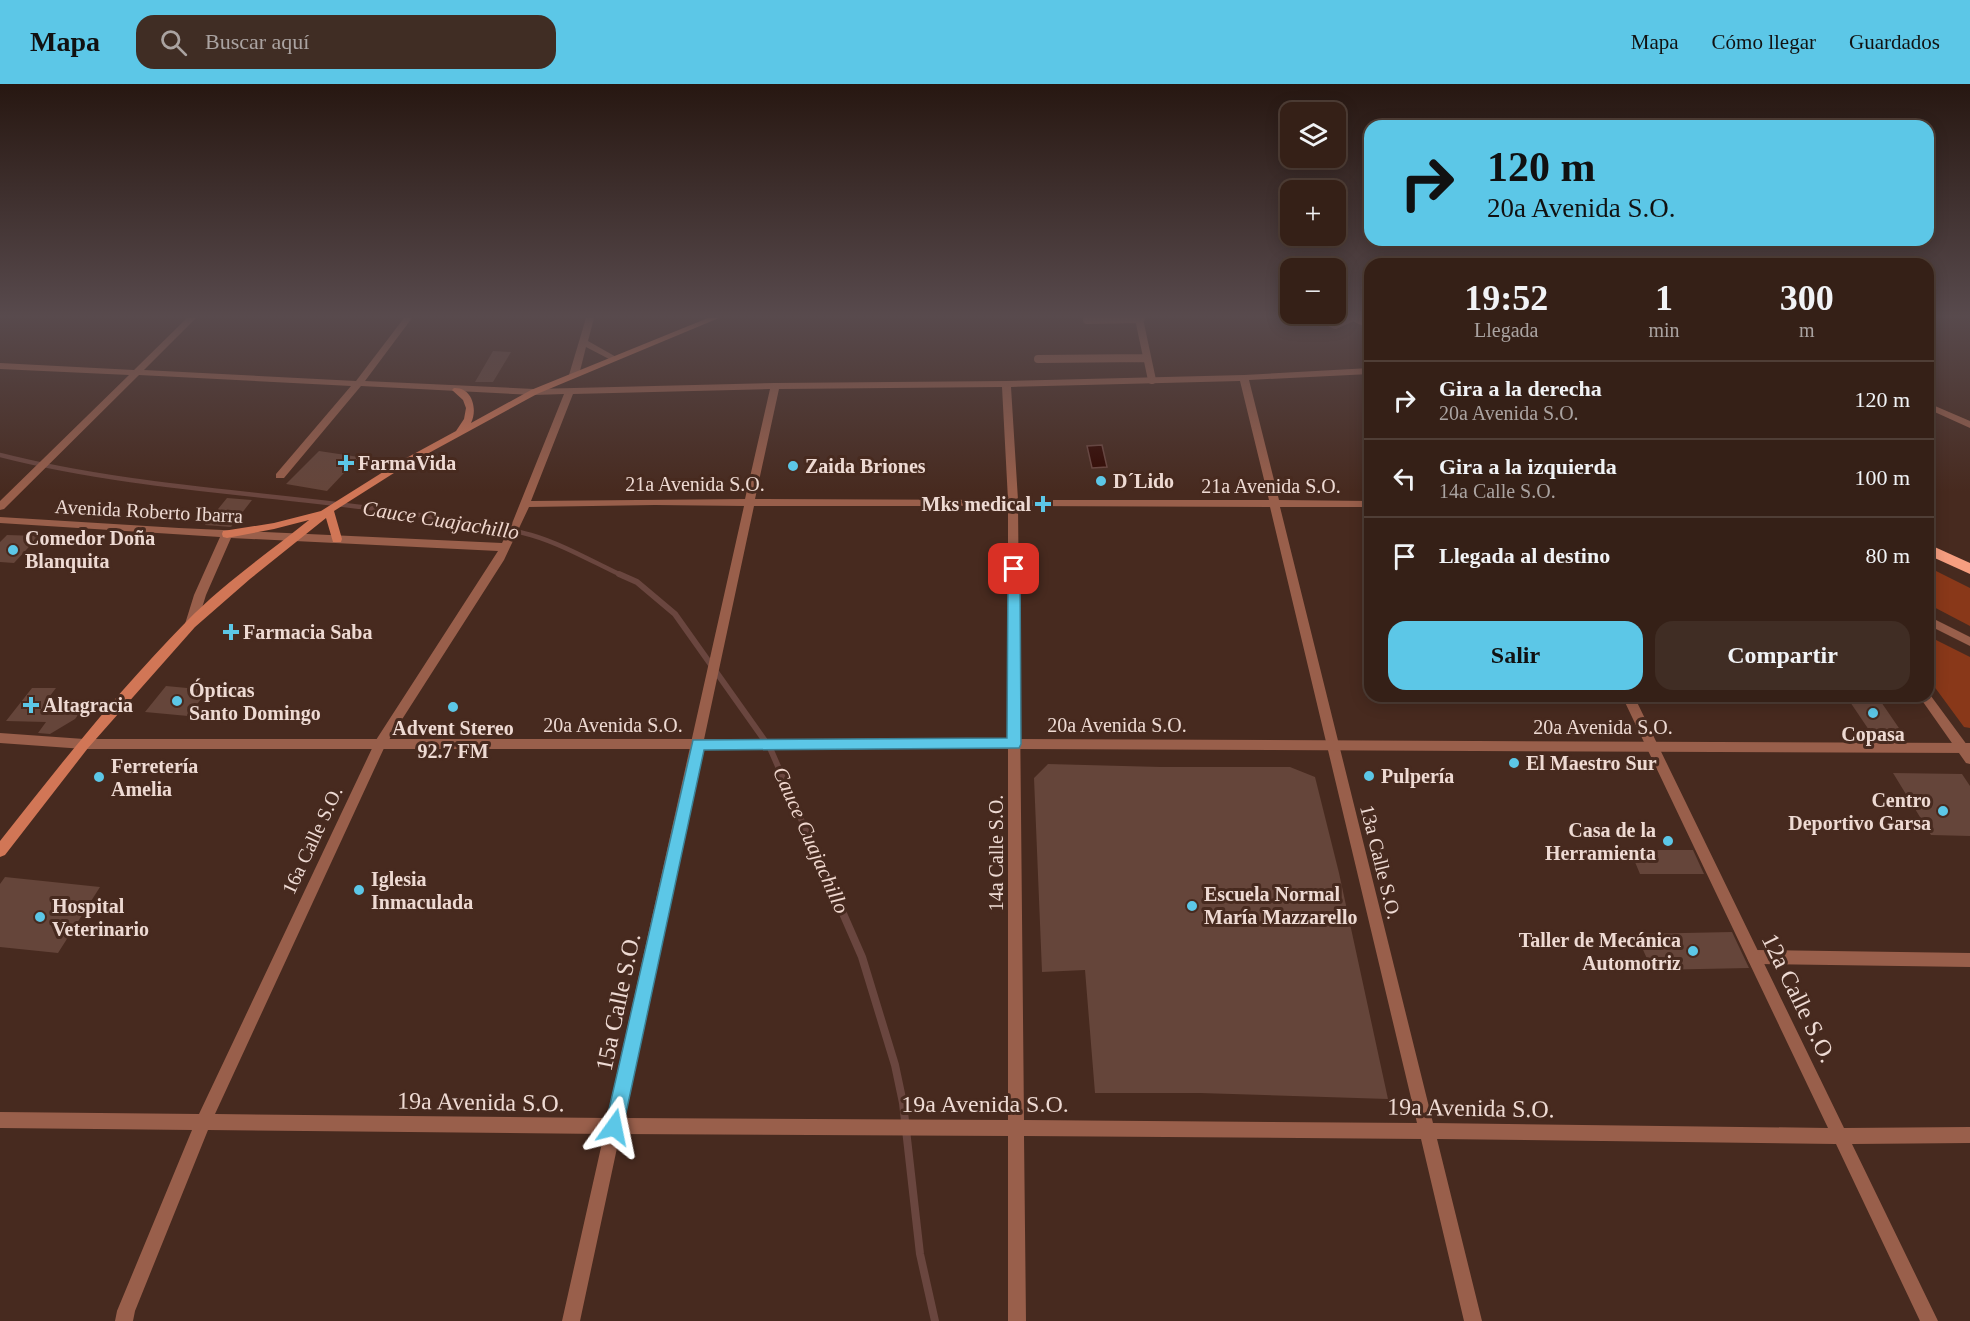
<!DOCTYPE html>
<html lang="es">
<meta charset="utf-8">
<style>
body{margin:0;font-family:Georgia,serif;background:#402d24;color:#f1f3f6;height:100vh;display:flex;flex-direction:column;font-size:22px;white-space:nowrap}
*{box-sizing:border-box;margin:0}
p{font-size:20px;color:#aaa3a1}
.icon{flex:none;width:33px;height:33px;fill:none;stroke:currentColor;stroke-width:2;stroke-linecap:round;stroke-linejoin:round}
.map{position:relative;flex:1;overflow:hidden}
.details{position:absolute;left:1364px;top:174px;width:570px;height:444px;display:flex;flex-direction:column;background:#352017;border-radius:18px;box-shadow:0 3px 15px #0003,0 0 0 2px #4f3e36}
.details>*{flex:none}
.banner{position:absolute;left:1364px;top:36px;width:570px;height:126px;border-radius:18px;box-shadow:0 3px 15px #0003,0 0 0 2px #4f3e36;background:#5cc7e7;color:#111;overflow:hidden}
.controls{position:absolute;left:1280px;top:18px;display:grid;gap:12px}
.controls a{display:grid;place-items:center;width:66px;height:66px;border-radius:12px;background:#352017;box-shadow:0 3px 15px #0003,0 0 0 2px #4f3e36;font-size:30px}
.pin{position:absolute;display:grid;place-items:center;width:51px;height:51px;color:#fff;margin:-26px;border-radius:12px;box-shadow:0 3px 9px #0006}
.me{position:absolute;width:66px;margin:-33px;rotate:12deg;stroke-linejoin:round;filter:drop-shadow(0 0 4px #0008)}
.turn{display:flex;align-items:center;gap:21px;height:126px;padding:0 24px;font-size:27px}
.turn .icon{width:78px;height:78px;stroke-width:2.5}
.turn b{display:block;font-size:42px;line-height:51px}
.eta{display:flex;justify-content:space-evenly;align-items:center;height:102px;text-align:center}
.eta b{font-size:36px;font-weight:700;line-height:42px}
.cta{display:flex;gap:12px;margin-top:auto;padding:12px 24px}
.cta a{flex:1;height:69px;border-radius:18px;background:#5cc7e7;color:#111;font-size:24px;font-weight:700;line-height:69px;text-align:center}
.cta a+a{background:#402d24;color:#f1f3f6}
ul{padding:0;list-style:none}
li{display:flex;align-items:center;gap:18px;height:78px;padding:0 24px;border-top:2px solid #4f3e36}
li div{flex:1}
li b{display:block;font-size:22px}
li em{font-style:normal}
header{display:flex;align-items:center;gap:36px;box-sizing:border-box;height:84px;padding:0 30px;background:#5cc7e7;color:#111}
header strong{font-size:28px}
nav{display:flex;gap:33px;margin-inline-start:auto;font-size:21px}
.search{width:420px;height:54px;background:#402d24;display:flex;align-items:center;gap:15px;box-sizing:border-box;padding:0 21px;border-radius:18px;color:#aaa3a1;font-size:22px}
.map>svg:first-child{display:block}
.green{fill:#893819}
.water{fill:#320700;stroke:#6a463f;stroke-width:1.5}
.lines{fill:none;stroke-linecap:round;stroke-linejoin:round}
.stream-far2{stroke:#6a463f;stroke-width:4.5}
.stream-far1{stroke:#6a463f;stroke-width:6}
.stream{stroke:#6a463f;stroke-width:8}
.building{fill:#65453a}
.service{stroke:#995f4b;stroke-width:8}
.pedestrian{fill:#995f4b;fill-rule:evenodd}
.minor{fill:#995f4b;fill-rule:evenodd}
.tertiary{fill:#995f4b;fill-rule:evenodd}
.secondary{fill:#d17656;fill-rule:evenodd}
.trunk{fill:#f69e80;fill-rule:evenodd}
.route{fill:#5cc7e7;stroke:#3c8196;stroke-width:1.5}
.poi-dot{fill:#5cc7e7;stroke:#472a1f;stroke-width:2}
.labels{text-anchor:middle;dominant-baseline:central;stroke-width:6;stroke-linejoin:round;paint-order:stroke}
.poi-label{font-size:20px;font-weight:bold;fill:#eedad3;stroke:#472a1f;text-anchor:start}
.street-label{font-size:20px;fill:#eedad3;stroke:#472a1f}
.water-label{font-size:21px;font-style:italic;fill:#f0d7ce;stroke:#472a1f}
.near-street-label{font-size:24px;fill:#eedad3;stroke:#472a1f}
</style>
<header>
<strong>Mapa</strong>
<div class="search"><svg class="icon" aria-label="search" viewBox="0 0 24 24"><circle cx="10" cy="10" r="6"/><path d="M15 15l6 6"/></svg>Buscar aquí</div>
<nav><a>Mapa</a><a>Cómo llegar</a><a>Guardados</a></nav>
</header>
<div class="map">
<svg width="1970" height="1237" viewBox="0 0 1970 1237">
<rect width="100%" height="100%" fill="#472a1f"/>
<path class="green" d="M1928 483 1970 504V542L1928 520Z
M1928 552 1970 573V644L1964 643 1928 594Z"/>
<path class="water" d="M1102 361 1107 383 1092 384 1087 362Z"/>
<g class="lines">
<path class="stream-far2" d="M0 371C137 406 280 409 419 431 456 437 495 441 531 451 562 460 593 478 623 492"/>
<path class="stream-far1" d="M619 490 637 498 675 530 770 664 838 820"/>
<path class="stream" d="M838 818 862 873 895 981 903 1019 920 1170 935 1237"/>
</g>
<path class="building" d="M493 267 511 268 493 298H475Z
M319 367 359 373 327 407 286 400Z
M227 414 252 416 231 443 205 441Z
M7 451 39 452 14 479 0 478V458Z
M166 602 208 606 188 632 145 628Z
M32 604H56L43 621 85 622 75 635 50 650 38 649 46 638 6 637Z
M1846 612H1877L1901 647 1869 646Z
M1048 680 1161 683H1290L1315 693 1339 789 1388 1015 1200 1009H1095L1085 886 1042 888 1034 694Z
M1893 689 1962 690 1970 702V752L1931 751Z
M1630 766H1693L1704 790H1640Z
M5 793 100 803 58 869 0 863V800Z
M1732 848 1749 884 1652 886 1636 850Z"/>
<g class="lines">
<path class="service" d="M1141 234 1139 235 1152 296
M1321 234 1335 241 1351 234
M1355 234 1370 241
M1087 236 1139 235
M1038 275 1147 274"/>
<path class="pedestrian" d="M1754 866 1970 869V883L1754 880 1749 878 1747 873 1749 868Z"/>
<path class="minor" d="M187 234H196L144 286 356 297 404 234H412L365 297 534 305 775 299 1006 297 1244 291 1370 284V290L1249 296 1279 416 1370 417V423H1280L1433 1039 1828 1044 1622 612H1634L1844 1044 1970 1043V1059L1852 1060 1938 1237H1920L1836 1060 1437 1055 1482 1237H1464L1421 1055 1024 1052 1026 1237H1008V1052L620 1050 580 1237H562L604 1050 208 1046 135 1227 133 1237H115L117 1227 192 1046 0 1044V1028L199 1030 376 656 498 467 231 454 206 511 197 540 191 544 185 540 194 511 220 453 0 439V433L179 444 502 459 513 437 564 310 534 311 361 302 284 394H276V390L351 302 139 291 4 425 0 426V417L129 291 0 285V279L134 286ZM1240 297 1269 416H1018L1011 303ZM1002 303 1008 416 755 415 779 305ZM770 305 745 415 531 417 573 310ZM655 421 744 422 607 1034 215 1030 385 662 504 476 529 423ZM754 422H1008V1036L623 1034ZM1018 422 1270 423 1417 1039 1024 1036Z
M586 234H594L588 257 618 274 614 277 611 276 586 263 579 291 574 294 569 291Z
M1928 319 1970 337V344L1928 325Z
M1928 608 1970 665V680L1966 679 1921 615 1919 612H1928Z
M0 649 84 655 88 656 90 660 88 664 84 665 0 659Z"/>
<path class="tertiary" d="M1928 532 1970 553V562L1928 541Z
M84 655H1014L1970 659V669L1014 665H84L80 664 78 660 80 656Z"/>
<path class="secondary" d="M708 234H719L537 310 405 382 334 427 342 455 341 458H333L326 434 250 495 195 543 88 664 5 771 0 773V757C59 682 119 606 186 538 223 500 268 469 309 436L274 445 227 454 223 453 222 450 223 447 274 439 321 427 399 378 456 347 464 335 466 324 463 316 452 306 454 304C472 303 478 325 471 339L531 306Z"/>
<path class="trunk" d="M1928 460 1970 479V490L1928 471Z"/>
</g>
<linearGradient id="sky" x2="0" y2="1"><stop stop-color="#271711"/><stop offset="0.57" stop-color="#584a4d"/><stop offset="1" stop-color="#584a4d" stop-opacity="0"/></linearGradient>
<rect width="1970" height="407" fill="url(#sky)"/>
<path class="route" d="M1014 481 1020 485 1021 660 1019 664 704 666 623 1043 620 1050 614 1052 607 1050 605 1043 693 656 1007 654 1008 485Z"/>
<g class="poi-dot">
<path d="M343 370h6v6h6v6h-6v6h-6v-6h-6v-6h6z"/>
<circle cx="793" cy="382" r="6"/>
<circle cx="1101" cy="397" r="6"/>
<path d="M1040 411h6v6h6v6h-6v6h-6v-6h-6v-6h6z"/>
<circle cx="13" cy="466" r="6"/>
<path d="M228 539h6v6h6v6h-6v6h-6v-6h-6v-6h6z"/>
<circle cx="177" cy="617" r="6"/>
<path d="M28 612h6v6h6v6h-6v6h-6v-6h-6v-6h6z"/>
<circle cx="453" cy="623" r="6"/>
<circle cx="1873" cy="629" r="6"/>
<circle cx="1514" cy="679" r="6"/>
<circle cx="1369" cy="692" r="6"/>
<circle cx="99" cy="693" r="6"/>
<circle cx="1943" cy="727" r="6"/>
<circle cx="1668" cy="757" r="6"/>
<circle cx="359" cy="806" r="6"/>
<circle cx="1192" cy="822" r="6"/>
<circle cx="40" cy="833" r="6"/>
<circle cx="1693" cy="867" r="6"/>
</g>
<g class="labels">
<g class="poi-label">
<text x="358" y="379">FarmaVida</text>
<text x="805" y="382">Zaida Briones</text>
<text x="1113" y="397">D´Lido</text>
<text x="1031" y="420" text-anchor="end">Mks medical</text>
<text x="25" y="454">Comedor Doña<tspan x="25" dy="23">Blanquita</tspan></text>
<text x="243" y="548">Farmacia Saba</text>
<text x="189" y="606">Ópticas<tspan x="189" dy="23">Santo Domingo</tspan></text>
<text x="43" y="621">Altagracia</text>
<text x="453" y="644" text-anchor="middle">Advent Stereo<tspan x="453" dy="23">92.7 FM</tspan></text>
<text x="1873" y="650" text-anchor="middle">Copasa</text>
<text x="1526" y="679">El Maestro Sur</text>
<text x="111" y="682">Ferretería<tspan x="111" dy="23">Amelia</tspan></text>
<text x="1381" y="692">Pulpería</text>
<text x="1931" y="716" text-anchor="end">Centro<tspan x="1931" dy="23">Deportivo Garsa</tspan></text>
<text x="1656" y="746" text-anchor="end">Casa de la<tspan x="1656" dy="23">Herramienta</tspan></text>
<text x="371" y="795">Iglesia<tspan x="371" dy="23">Inmaculada</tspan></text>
<text x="1204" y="810">Escuela Normal<tspan x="1204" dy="23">María Mazzarello</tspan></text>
<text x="52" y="822">Hospital<tspan x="52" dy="23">Veterinario</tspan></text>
<text x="1681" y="856" text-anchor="end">Taller de Mecánica<tspan x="1681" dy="23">Automotriz</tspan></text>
</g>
<g class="street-label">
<text x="695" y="400">21a Avenida S.O.</text>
<text x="1271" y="402">21a Avenida S.O.</text>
<text transform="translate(149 427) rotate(3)">Avenida Roberto Ibarra</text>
<text x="613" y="641">20a Avenida S.O.</text>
<text x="1117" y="641">20a Avenida S.O.</text>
<text x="1603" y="643">20a Avenida S.O.</text>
<text transform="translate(312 756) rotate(-65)">16a Calle S.O.</text>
<text transform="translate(996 769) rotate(-90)">14a Calle S.O.</text>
<text transform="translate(1381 778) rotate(76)">13a Calle S.O.</text>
</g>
<g class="water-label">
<text transform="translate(441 436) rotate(9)">Cauce Cuajachillo</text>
<text transform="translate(811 756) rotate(66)">Cauce Cuajachillo</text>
</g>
<g class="near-street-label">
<text transform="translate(1799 914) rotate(64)">12a Calle S.O.</text>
<text transform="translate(618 918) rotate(-78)">15a Calle S.O.</text>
<text transform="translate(481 1018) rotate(1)">19a Avenida S.O.</text>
<text x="985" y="1020">19a Avenida S.O.</text>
<text transform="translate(1471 1024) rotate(1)">19a Avenida S.O.</text>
</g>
</g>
</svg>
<div class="controls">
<a><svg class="icon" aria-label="layers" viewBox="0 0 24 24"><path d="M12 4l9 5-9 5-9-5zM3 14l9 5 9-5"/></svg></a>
<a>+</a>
<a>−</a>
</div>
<div class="pin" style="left:1014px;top:485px;background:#d93025"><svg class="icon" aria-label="arrive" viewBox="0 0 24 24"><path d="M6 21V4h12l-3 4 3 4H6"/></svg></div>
<svg class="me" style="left:614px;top:1043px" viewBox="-20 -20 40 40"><path d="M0-17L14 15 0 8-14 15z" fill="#5cc7e7" stroke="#fff" stroke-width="4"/></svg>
<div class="banner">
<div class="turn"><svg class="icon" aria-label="right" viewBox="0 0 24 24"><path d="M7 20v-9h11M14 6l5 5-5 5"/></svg><div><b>120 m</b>20a Avenida S.O.</div></div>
</div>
<section class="details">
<div class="eta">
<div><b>19:52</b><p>Llegada</p></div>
<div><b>1</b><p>min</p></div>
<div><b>300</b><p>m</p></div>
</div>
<ul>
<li><svg class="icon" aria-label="right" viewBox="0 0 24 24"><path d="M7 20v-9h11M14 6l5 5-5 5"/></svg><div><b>Gira a la derecha</b><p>20a Avenida S.O.</p></div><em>120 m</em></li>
<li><svg class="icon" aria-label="left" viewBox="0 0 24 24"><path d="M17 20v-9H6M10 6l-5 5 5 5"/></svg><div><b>Gira a la izquierda</b><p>14a Calle S.O.</p></div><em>100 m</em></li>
<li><svg class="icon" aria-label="arrive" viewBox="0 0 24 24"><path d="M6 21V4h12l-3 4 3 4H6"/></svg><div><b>Llegada al destino</b></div><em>80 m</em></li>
</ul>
<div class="cta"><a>Salir</a><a>Compartir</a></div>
</section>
</div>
